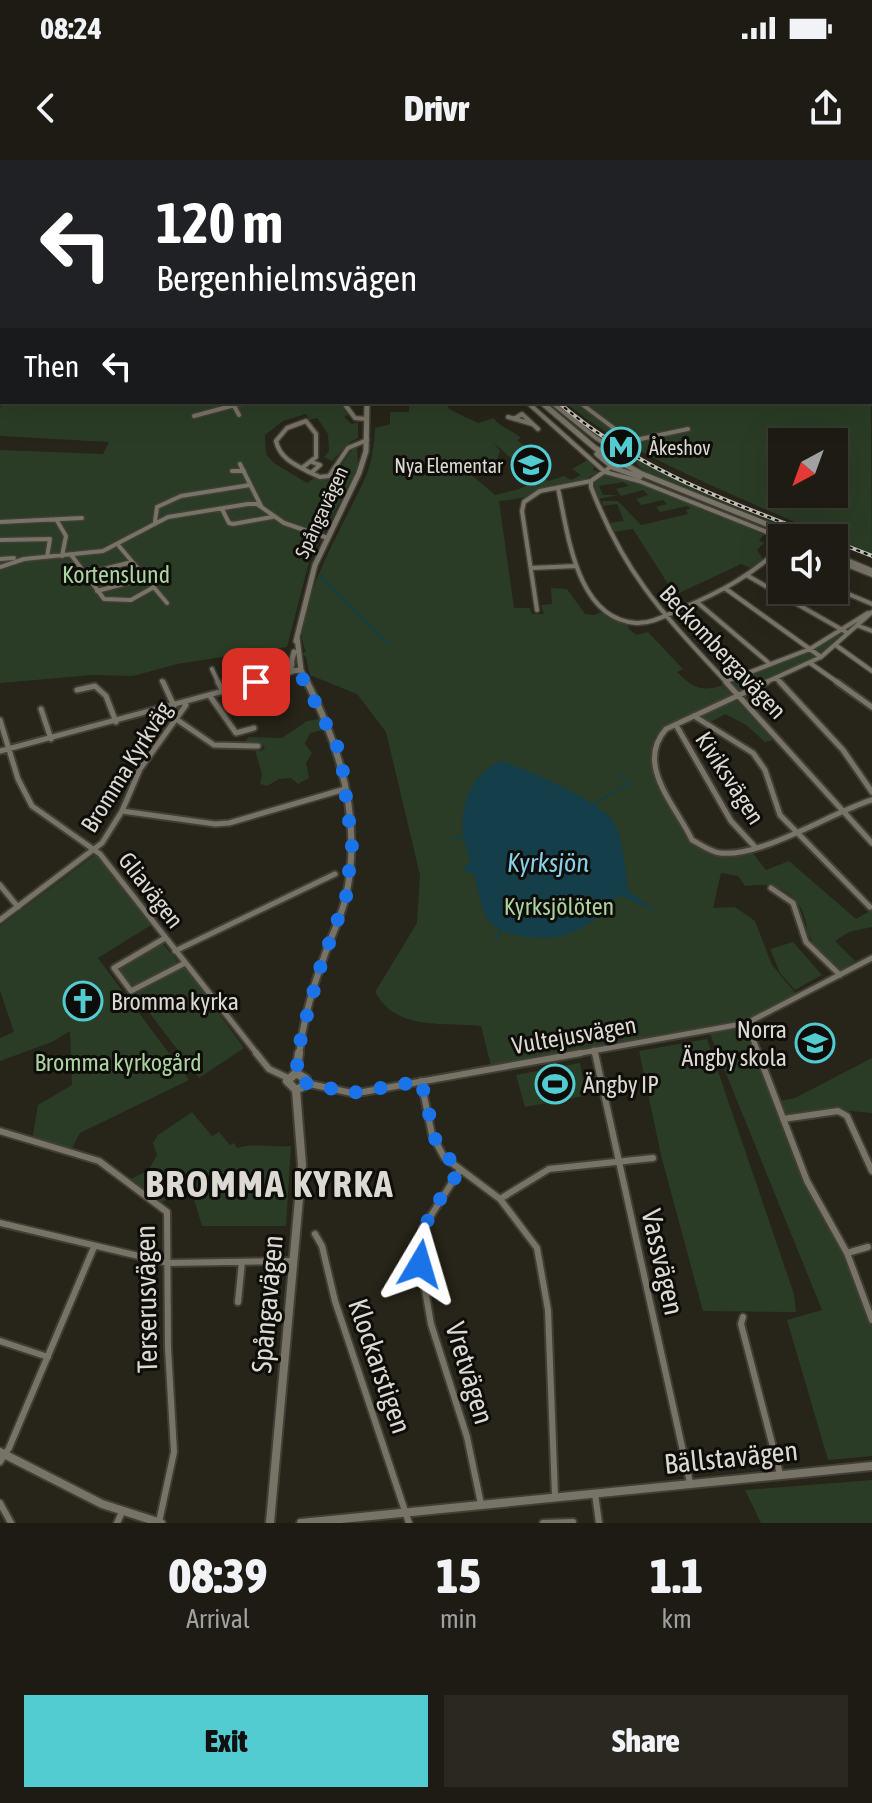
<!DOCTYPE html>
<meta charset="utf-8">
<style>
body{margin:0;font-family:"Asap Condensed",sans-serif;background:#2a2821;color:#f1f3f6;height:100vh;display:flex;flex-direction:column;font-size:30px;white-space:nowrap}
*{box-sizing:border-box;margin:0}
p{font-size:26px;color:#a0a1a0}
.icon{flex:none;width:44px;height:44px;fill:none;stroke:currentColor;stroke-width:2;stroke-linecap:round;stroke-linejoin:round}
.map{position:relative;height:1363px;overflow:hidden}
.drawer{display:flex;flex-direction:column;background:#1d1b13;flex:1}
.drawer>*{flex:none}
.hud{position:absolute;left:0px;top:0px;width:872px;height:244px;box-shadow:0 8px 32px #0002,0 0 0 2px #3b3933;background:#202124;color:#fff;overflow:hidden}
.needle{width:52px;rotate:221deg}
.buttons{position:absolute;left:768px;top:268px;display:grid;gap:16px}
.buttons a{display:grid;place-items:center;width:80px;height:80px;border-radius:0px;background:#1d1b13;box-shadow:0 8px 32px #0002,0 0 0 2px #3b3933;font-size:40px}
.pin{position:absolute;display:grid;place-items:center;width:68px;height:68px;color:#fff;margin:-34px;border-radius:16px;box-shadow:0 4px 12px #0006}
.me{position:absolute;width:88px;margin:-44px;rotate:7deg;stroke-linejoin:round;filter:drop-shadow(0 0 6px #0008)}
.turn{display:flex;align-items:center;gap:28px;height:168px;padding:0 24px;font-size:36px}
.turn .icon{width:104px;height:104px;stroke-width:2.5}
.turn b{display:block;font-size:56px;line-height:68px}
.then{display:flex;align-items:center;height:76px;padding:0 24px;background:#0003;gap:16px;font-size:30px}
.eta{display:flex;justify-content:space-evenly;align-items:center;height:136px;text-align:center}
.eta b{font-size:48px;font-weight:800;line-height:56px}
.button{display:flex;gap:16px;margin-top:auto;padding:16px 24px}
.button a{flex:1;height:92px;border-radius:0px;background:#52ccd0;color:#111;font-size:32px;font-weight:800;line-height:92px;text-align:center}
.button a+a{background:#2a2821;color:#f1f3f6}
.status{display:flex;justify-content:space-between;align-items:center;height:56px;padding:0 40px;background:#1d1b13;direction:ltr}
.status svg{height:22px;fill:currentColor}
header{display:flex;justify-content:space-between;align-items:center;height:104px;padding:0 24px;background:#1d1b13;font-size:36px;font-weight:800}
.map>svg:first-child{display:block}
.green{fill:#2a3c26;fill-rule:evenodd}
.water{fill:#143e4a}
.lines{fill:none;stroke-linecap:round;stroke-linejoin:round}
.stream{stroke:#143e4a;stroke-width:2}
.minor-far3-casing{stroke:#413e35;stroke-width:6}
.minor-far2-casing{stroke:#413e35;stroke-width:7}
.minor-far1-casing{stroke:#413e35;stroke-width:9}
.minor-casing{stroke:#413e35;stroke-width:10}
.tertiary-far2-casing{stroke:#413e35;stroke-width:8}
.tertiary-far1-casing{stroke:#413e35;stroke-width:10}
.tertiary-casing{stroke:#413e35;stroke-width:12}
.secondary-casing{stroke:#413e35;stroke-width:8}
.minor-far3{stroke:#777366;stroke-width:3}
.minor-far2{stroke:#777366;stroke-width:4}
.minor-far1{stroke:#777366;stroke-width:5}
.minor{stroke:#777366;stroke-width:6}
.tertiary-far2{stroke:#777366;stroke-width:5}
.tertiary-far1{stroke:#777366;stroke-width:6}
.tertiary{stroke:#777366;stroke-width:8}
.secondary{stroke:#777366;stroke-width:5}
.rail-casing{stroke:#c3c0b9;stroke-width:4}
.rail{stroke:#0f0d09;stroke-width:2;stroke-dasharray:4;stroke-linecap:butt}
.route{stroke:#1a73e8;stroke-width:14;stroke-dasharray:0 25.2}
.labels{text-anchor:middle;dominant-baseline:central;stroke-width:6;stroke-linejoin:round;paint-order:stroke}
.far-poi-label{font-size:20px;fill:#dbd9d2;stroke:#0f0d09;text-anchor:start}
.far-street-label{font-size:20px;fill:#dbd9d2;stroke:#0f0d09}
.park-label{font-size:24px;fill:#aad3a1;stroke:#0f0d09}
.street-label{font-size:24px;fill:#dbd9d2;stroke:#0f0d09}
.poi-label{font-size:24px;fill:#dbd9d2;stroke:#0f0d09;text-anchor:start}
.water-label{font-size:26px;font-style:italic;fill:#87d0e9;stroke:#0f0d09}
.near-street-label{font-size:28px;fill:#dbd9d2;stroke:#0f0d09}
.near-district-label{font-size:38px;font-weight:bold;letter-spacing:2px;fill:#dbd9d2;stroke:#0f0d09}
</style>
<div class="status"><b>08:24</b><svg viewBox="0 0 49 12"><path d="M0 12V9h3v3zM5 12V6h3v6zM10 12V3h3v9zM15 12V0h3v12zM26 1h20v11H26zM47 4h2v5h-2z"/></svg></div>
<header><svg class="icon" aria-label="back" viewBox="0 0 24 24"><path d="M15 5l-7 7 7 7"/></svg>Drivr<svg class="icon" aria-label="share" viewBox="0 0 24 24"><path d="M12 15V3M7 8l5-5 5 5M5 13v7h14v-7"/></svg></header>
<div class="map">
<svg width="872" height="1363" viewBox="0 0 872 1363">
<rect width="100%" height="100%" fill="#272419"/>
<path class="green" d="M870 154 872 394C812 370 754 345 693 317 649 296 602 274 565 242H870ZM782 282H834V334H782Z
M16 242H341L349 254 344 257 352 264 358 262V278L350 282 332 301 324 297 329 291 328 274 317 258 310 260 306 254 283 261 265 275 266 294 274 303 307 323 316 317 332 318 357 283 358 307 309 402 287 487 177 504 133 516 93 515 0 523V290L103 294 109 282 0 276V247Z
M376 242H443L451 250 478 263 494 258C498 266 513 271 521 278L517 280 533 294 514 301 494 283 500 291 497 299 467 311 495 335 519 329 542 319 549 321 564 316 571 320 581 315 572 309 589 299 595 303 593 310 599 312C575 326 526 339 499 341L514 448H530L532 454H544L541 445 552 444 551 428 567 429 585 454 594 455 604 451 611 457 629 463 628 468 636 475 648 472 683 509 677 512C692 527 702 533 722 525L733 536 667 567 655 576 651 592 655 620 662 637 678 658 688 681 722 696 752 692 766 710 789 701 856 759 872 750V767L849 772 835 781 855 801 839 811C827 801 817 792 810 777 806 771 807 765 805 759 797 729 772 722 745 726L738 716 721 713 713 748 735 747 755 761 772 805 798 836 745 861 491 906 481 866C441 862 397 871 375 832L417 763 420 715 386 572 357 534 310 515 306 497 302 494 306 491C285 458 355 346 368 311 373 297 374 282 375 268L390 264V252H409V246H376Z
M634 298 788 366 786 367 650 313 639 307Z
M603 315 631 319 765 374 759 380 764 383 757 390 765 401 753 409 741 404 675 435 633 369 613 372 609 363 624 361 617 344 603 346 602 341H618L641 365 688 354 686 350 691 348 687 346 660 352 656 347 667 344 663 340 641 345 636 339 648 335 643 330 621 336 616 329 629 326 623 322 599 326 603 335H618L598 339 594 323Z
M844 472 847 474C815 501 777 516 739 532L729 522Z
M735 539 773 580 765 582 746 565 725 554 709 563 700 557Z
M319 559 324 570 310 573 305 584 312 593 306 603 309 618 298 624 291 618 279 619 267 626 260 624 262 614 255 591H262L265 587 257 582 244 583 249 577 282 578 307 561Z
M96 694 151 765 98 798 189 920 80 973 71 990 32 980 38 945 72 925 70 871 52 882 0 901V878L14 872 0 831V766Z
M161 782 177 800 176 804 140 826H133L120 810 121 805Z
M793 782 822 815 795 830 780 813 770 789Z
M184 805 244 888 199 918 135 834Z
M746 867 807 1028 844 1092 872 1166V1296L828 1300 787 1160 822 1150 710 874Z
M707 879 794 1134 796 1152 703 1151 661 995 639 891Z
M872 898V953L831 949 785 956 780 941 795 938Z
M580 903 583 919H590L592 928 584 936 525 947 516 915Z
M192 952 212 976 219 972 230 985 234 983 237 988C255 982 272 988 291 986L286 1066H202L190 1026 161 1043 130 1019 148 1011 157 995 153 983 158 975Z
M872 1320V1363H761L745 1330Z"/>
<path class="water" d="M501 601C526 609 604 642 615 664 624 683 625 710 628 731L659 752 619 735C589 769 564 785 517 775 505 773 492 768 486 757 480 744 478 729 475 715L463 709 471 701C454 664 462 618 501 601Z"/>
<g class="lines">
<path class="stream" d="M321 416 389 484
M592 645 630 623 620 617
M453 678 466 677
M495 781 501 771"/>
<g class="minor-far3-casing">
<path id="minor-far3" d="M165 0 168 2
M539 0 542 2
M794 0 805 2
M642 2 647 0
M844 2 850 0
M856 2 862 0
M870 26 872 29"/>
</g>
<g class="minor-far2-casing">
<path id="minor-far2" d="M232 242 239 255
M343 242 355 258 367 259
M527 242 605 312 639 321 782 378
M551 242 596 278 623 294 626 303
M579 242 631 281 688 269
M194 256 246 242
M508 257 532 264
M514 259 522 254 538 269
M240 304 261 346
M612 306 591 321V327C625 416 665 456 728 524
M302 308 316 297V274L306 261 287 268 276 281C280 299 296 305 311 313L320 305 312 302
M232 311H244
M311 313 320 317 329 316 348 288 367 280
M558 328C568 373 576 459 636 463 652 464 668 454 683 448 720 432 753 415 782 386
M222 349 229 363 233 364 272 357
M56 359 66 376 62 396
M0 362 82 358
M155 362 157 347 181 336 250 325
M0 380 50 379 47 397
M119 386 167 443
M72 396 104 439 131 440 154 427
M0 399 14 398
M769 400 782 406
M834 400 872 415
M0 407 24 399 103 391 168 357 248 344H257L284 363 328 378
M531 408 576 406
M84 414 132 402
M748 416 846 472
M834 428 872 444
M726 429 821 497
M97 431 146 418
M698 443 770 504
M537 450 522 351 524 342 540 331 591 321
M859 466 872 471
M837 486 872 511
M810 503 840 524
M212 509 219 524
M280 515 288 507
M776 518 782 524
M162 521 164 524
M727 521 810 489 868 453
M251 524 292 512
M762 524 821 497 872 452"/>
</g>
<g class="minor-far1-casing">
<path id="minor-far1" d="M163 522 174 546
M218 522 223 532
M726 522 872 683
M767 522 666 569C634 605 677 647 692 680 700 684 711 692 720 693 761 698 830 653 872 640
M780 522 843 590 872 632
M837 522 872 547
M77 530 95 526 106 536 116 562
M210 536 236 573 254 568
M41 549 51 579
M694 556 753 593 765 610 780 655 870 747
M176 559 214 585 258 586
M0 560 18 619 32 646 100 694 258 895
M676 565 731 661 756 688
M0 591 257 522
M122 651 215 664 229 663 345 629
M0 725 18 747
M771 728 793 743 806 782 840 815
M0 760 102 683 122 651 140 609 186 545
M165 778 114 808 131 831 185 803
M175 791 335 714
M747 863 759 895
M594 890 595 895
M570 895 747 863 872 798"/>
</g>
<g class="minor-casing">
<path id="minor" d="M256 893 269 909 288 918
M595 893 690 1323
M758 893 807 1021 847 1093 872 1160
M421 921 432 975 444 997 500 1039 537 1088 548 1150 555 1336
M305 923 352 933 363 932 581 893
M783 959 838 951 847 956 872 1011
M0 971 99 1001 167 1052 168 1188 174 1292 159 1362
M460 1010 423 1068 418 1089 431 1164 467 1277 481 1344
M500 1039 549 1009 653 998
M0 1063 168 1103 293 1101
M315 1074 322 1086 335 1141 409 1363
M847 1093 868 1087
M238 1142 242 1102
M743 1157 741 1164 780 1314
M0 1181 48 1197
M0 1302 9 1288 94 1087
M595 1334 599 1363
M0 1343 11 1363
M117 1363 122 1352
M543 1363 573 1362"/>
</g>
<g class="tertiary-far2-casing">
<path id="tertiary-far2" d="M297 477 301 510 308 524
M296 481 315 405 359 313 366 291 367 242
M291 504 294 492
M292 504 290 511 301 510"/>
</g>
<g class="tertiary-far1-casing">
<path id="tertiary-far1" d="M299 895C303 861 313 826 325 794 332 775 342 755 346 736 362 662 341 588 307 522"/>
</g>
<g class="tertiary-casing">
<path id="tertiary" d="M296 913 299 893
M296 913 306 919 304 926 296 930
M296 913 287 921 296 930
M0 1292 102 1344 161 1363
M270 1363 302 1005 296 930
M301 1363 872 1306"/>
</g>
<g class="secondary-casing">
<path id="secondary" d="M541 242 595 288 640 313 801 378
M597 294 614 308 640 317
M834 395 872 411"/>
</g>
<use href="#minor-far3" class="minor-far3"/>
<use href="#minor-far2" class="minor-far2"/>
<use href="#minor-far1" class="minor-far1"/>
<use href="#minor" class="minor"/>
<use href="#tertiary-far2" class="tertiary-far2"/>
<use href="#tertiary-far1" class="tertiary-far1"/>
<use href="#tertiary" class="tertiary"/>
<use href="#secondary" class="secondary"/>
<g class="rail-casing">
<path id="rail" d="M297 0 300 2
M558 242C635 309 729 342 823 378
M834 381 872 396"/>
</g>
<use href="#rail" class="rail"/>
</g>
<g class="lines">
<path class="route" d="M256 522 292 512 304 520 337 586 342 604 352 685 346 737 320 808 301 877 296 913 304 916 305 923 352 933 421 921 437 986 460 1010C441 1039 415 1067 420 1104"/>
</g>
<defs>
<g id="metro-ring" transform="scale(2)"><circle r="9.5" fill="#0f0d09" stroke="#52ccd0" stroke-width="1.5"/><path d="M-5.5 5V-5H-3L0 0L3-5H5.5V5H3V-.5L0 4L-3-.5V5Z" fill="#52ccd0"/></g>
<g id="school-ring" transform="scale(2)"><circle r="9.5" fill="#0f0d09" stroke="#52ccd0" stroke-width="1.5"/><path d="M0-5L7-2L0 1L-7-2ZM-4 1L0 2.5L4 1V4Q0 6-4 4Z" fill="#52ccd0"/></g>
<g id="church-ring" transform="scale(2)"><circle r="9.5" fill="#0f0d09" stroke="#52ccd0" stroke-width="1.5"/><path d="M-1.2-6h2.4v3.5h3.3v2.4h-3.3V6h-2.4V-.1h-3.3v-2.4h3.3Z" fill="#52ccd0"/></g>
<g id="stadium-ring" transform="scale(2)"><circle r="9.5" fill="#0f0d09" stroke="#52ccd0" stroke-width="1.5"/><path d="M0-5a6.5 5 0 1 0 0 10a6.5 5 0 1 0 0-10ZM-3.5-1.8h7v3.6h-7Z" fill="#52ccd0"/></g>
</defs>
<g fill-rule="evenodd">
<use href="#metro-ring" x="621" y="287"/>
<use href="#school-ring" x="531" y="305"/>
<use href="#church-ring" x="83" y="841"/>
<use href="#school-ring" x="815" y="883"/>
<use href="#stadium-ring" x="555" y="924"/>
</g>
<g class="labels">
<g class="far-poi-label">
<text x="649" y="287">Åkeshov</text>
<text x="503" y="305" text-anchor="end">Nya Elementar</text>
</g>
<g class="far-street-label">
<text transform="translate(321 352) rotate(-65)">Spångavägen</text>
</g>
<g class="park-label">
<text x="116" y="414">Kortenslund</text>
<text x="559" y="746">Kyrksjölöten</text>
<text x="118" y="902">Bromma kyrkogård</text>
</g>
<g class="street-label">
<text transform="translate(723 492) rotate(47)">Beckombergavägen</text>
<text transform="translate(126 607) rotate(-58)">Bromma Kyrkväg</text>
<text transform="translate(730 618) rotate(57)">Kiviksvägen</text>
<text transform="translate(151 730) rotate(52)">Gliavägen</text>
<text transform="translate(574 875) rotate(-10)">Vultejusvägen</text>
</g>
<g class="poi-label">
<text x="111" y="841">Bromma kyrka</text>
<text x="787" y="869" text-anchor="end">Norra<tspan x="787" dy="28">Ängby skola</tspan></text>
<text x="583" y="924">Ängby IP</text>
</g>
<g class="water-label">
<text x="548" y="703">Kyrksjön</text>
</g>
<g class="near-street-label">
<text transform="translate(663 1102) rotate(77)">Vassvägen</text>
<text transform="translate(146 1139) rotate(-91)">Terserusvägen</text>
<text transform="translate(267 1144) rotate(-85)">Spångavägen</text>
<text transform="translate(380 1206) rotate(71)">Klockarstigen</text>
<text transform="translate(470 1213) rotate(73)">Vretvägen</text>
<text transform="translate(731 1297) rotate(-6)">Bällstavägen</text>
</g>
<g class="near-district-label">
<text x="270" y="1023">BROMMA KYRKA</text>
</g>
</g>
</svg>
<div class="buttons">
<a><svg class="needle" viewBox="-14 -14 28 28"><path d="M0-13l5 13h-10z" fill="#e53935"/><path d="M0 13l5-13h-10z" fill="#a0a1a0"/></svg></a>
<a><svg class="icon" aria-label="sound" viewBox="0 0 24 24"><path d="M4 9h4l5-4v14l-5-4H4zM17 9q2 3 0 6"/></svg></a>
</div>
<div class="pin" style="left:256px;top:522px;background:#d93025"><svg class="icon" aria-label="arrive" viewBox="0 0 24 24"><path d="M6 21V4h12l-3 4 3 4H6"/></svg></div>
<svg class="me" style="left:420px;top:1104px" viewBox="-20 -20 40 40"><path d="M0-17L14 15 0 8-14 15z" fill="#1a73e8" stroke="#fff" stroke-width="4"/></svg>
<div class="hud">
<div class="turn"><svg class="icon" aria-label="left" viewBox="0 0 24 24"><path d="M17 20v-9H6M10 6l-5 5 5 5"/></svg><div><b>120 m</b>Bergenhielmsvägen</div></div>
<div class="then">Then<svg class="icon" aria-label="left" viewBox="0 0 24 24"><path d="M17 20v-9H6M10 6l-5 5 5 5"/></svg></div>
</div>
</div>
<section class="drawer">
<div class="eta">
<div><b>08:39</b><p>Arrival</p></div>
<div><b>15</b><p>min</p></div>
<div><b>1.1</b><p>km</p></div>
</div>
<div class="button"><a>Exit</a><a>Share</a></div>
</section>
